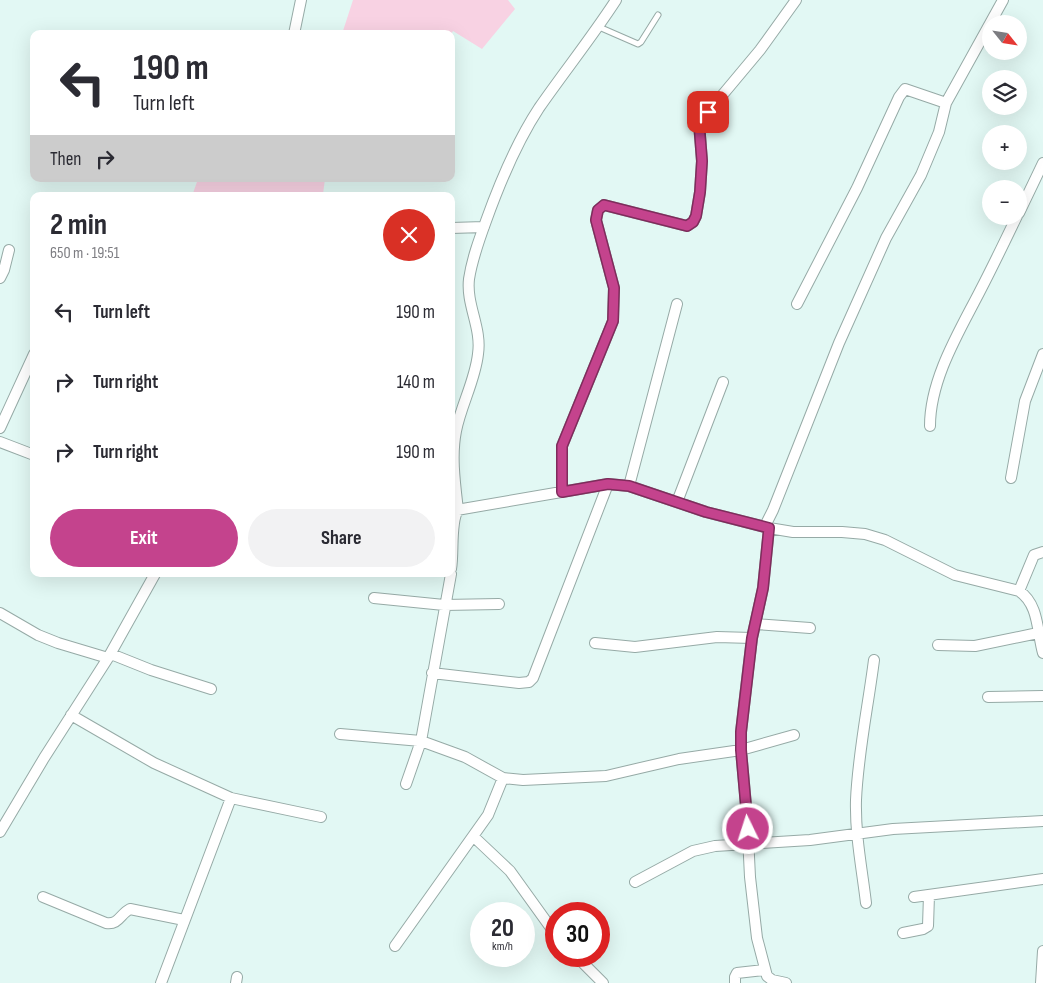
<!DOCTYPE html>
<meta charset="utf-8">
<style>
body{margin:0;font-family:"Sofia Sans Condensed",sans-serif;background:#f2f2f3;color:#2b2b33;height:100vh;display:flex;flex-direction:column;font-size:19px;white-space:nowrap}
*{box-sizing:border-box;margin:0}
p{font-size:16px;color:#7c7c81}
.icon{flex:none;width:28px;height:28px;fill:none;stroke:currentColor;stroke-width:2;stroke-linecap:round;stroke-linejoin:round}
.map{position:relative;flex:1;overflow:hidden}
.sheet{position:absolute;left:30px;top:192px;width:425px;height:385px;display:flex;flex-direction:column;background:#fff;border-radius:10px;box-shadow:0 5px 20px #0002}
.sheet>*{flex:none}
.hud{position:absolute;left:30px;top:30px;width:425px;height:152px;border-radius:10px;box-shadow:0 5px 20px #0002;background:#fff;color:#2b2b33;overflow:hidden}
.needle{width:32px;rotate:120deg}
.controls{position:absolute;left:982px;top:15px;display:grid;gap:10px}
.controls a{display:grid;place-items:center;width:45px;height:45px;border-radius:50%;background:#fff;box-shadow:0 5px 20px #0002;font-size:25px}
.speed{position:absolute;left:470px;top:902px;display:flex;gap:10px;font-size:25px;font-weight:700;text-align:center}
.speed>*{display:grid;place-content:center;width:65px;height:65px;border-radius:50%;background:#fff;box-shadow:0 5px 20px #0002;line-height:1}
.speed small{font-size:12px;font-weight:400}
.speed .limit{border:8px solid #d22;background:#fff;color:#111}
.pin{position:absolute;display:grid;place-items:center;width:42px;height:42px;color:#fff;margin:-21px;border-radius:10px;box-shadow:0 2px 8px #0006}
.me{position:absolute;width:55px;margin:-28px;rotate:356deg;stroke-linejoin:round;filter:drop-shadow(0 0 4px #0008)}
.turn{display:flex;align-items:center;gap:18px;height:105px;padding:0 20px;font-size:22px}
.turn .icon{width:65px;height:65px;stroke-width:2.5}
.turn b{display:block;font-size:35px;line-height:42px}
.then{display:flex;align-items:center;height:48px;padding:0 20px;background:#0003;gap:10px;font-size:19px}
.round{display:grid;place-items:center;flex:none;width:52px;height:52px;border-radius:26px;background:#f2f2f3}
.summary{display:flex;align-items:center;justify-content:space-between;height:85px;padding:0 20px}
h1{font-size:30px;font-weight:700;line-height:38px}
.primary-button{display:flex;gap:10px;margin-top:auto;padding:10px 20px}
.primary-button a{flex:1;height:58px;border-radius:30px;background:#c4438d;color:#fff;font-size:20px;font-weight:700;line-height:58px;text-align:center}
.primary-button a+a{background:#f2f2f3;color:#2b2b33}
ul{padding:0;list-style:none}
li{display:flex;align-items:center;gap:15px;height:70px;padding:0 20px}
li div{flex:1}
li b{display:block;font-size:19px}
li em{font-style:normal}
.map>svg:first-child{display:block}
.green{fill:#f8d2e3}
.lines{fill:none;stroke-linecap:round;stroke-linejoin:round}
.lane-casing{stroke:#96aaa6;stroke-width:7}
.street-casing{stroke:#96aaa6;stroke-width:12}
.lane{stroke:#fff;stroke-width:5}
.street{stroke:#fff;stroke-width:10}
.route-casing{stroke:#7f2c5c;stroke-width:12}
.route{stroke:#c4438d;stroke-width:9}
</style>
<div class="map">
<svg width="1043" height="983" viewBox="0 0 1043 983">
<rect width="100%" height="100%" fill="#e2f8f4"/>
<path class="green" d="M353 0H508L515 9 482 49 453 31 451 34H342Z
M198 179H325L323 194 338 196H192Z"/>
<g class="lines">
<g class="lane-casing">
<path id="lane" d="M599 27 638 44 641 42 658 15"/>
</g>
<g class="street-casing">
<path id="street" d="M294 34 301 0
M1019 213 1043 163
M451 228 484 227
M0 278 4 270 9 250
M797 304 857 188 899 97 905 89 946 103
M930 426C930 379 959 332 980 291 993 266 1005 241 1017 216
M0 428 34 354
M0 442 34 455
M1011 478 1025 401 1043 354
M629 486 677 304
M562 492V446L613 321 614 288 596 220 598 210 604 205 687 226 693 222 696 216 700 192 702 161 699 123 760 50 796 0
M677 502 723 382
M451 511 608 484 629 486 706 512 769 528 793 532H842L865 534 885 540 955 575 1019 591C1039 604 1037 632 1043 653
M765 526 773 510 839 343 886 238 921 175 939 132 946 103 1003 0
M769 528 763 588 752 638 748 671 741 732V750L747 816 750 877 757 938 767 976 772 980 786 983
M451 569C454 553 450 522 458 510 455 484 451 456 456 431 461 405 475 381 478 354 482 328 466 305 469 279 472 259 479 240 486 221 500 182 516 143 539 108 564 72 592 37 616 0
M1019 591 1034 555 1043 552
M374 598 444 605 499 604
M0 613 38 635 58 643 108 658
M756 624 810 628
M595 643 635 647 717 637 752 638
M938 645 975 646 1038 633
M111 654 151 670 211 689
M432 673 519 683 529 682 533 678 608 484
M988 697 1043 696
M71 715 154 763 231 798 321 817
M340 734 421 741 465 757 503 778 523 780 606 776 679 759 741 750 794 735
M406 784 421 741 451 574
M0 832 44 758 108 658 155 574
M474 837 510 871 556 935
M635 882 693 851 715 846 810 840 893 829 1043 821
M43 897 106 923C119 925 120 914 130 909L184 920
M914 897 1043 879
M866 903C862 869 855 835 856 800 858 753 868 707 874 660
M903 933 923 929 928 926 929 895
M395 946 488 815 503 778
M576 956 603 983
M161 983 231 798
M236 983 237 977
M735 983V977L737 973 764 970
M1041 983 1043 951"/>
</g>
<use href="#lane" class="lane"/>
<use href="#street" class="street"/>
</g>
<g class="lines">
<g class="route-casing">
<path id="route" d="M708 112 699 123 702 161 700 192 696 216 693 222 687 226 604 205 598 210 596 220 614 288 613 321 562 446V492L608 484 629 486 706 512 769 528 763 588 752 638 741 732V750L748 829"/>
</g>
<use href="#route" class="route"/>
</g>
</svg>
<div class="controls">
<a><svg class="needle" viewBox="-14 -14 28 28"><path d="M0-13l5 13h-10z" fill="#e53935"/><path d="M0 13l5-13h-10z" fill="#7c7c81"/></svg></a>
<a><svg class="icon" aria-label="layers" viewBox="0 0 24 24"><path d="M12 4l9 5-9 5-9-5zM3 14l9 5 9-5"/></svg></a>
<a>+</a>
<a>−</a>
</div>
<div class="speed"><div>20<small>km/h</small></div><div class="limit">30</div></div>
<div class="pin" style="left:708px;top:112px;background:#d93025"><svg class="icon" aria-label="arrive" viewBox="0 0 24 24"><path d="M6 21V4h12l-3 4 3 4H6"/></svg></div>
<svg class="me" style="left:748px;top:829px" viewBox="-20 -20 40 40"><circle r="17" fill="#c4438d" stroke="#fff" stroke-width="3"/><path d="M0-11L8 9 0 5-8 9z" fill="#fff"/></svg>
<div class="hud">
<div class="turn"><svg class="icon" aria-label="left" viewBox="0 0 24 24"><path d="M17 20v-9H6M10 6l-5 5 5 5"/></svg><div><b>190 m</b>Turn left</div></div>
<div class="then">Then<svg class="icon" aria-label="right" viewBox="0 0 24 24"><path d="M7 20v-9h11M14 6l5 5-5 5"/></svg></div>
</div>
<section class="sheet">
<div class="summary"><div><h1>2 min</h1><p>650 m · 19:51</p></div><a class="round" style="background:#d93025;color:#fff"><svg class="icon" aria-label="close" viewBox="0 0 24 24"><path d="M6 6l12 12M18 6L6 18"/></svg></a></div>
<ul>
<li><svg class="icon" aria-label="left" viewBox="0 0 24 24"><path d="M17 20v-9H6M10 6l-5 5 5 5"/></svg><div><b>Turn left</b></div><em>190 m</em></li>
<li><svg class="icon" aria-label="right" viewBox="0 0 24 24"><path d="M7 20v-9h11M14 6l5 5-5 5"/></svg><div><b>Turn right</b></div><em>140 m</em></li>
<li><svg class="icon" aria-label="right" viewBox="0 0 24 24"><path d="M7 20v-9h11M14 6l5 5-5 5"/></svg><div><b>Turn right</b></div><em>190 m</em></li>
</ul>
<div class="primary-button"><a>Exit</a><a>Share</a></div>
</section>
</div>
